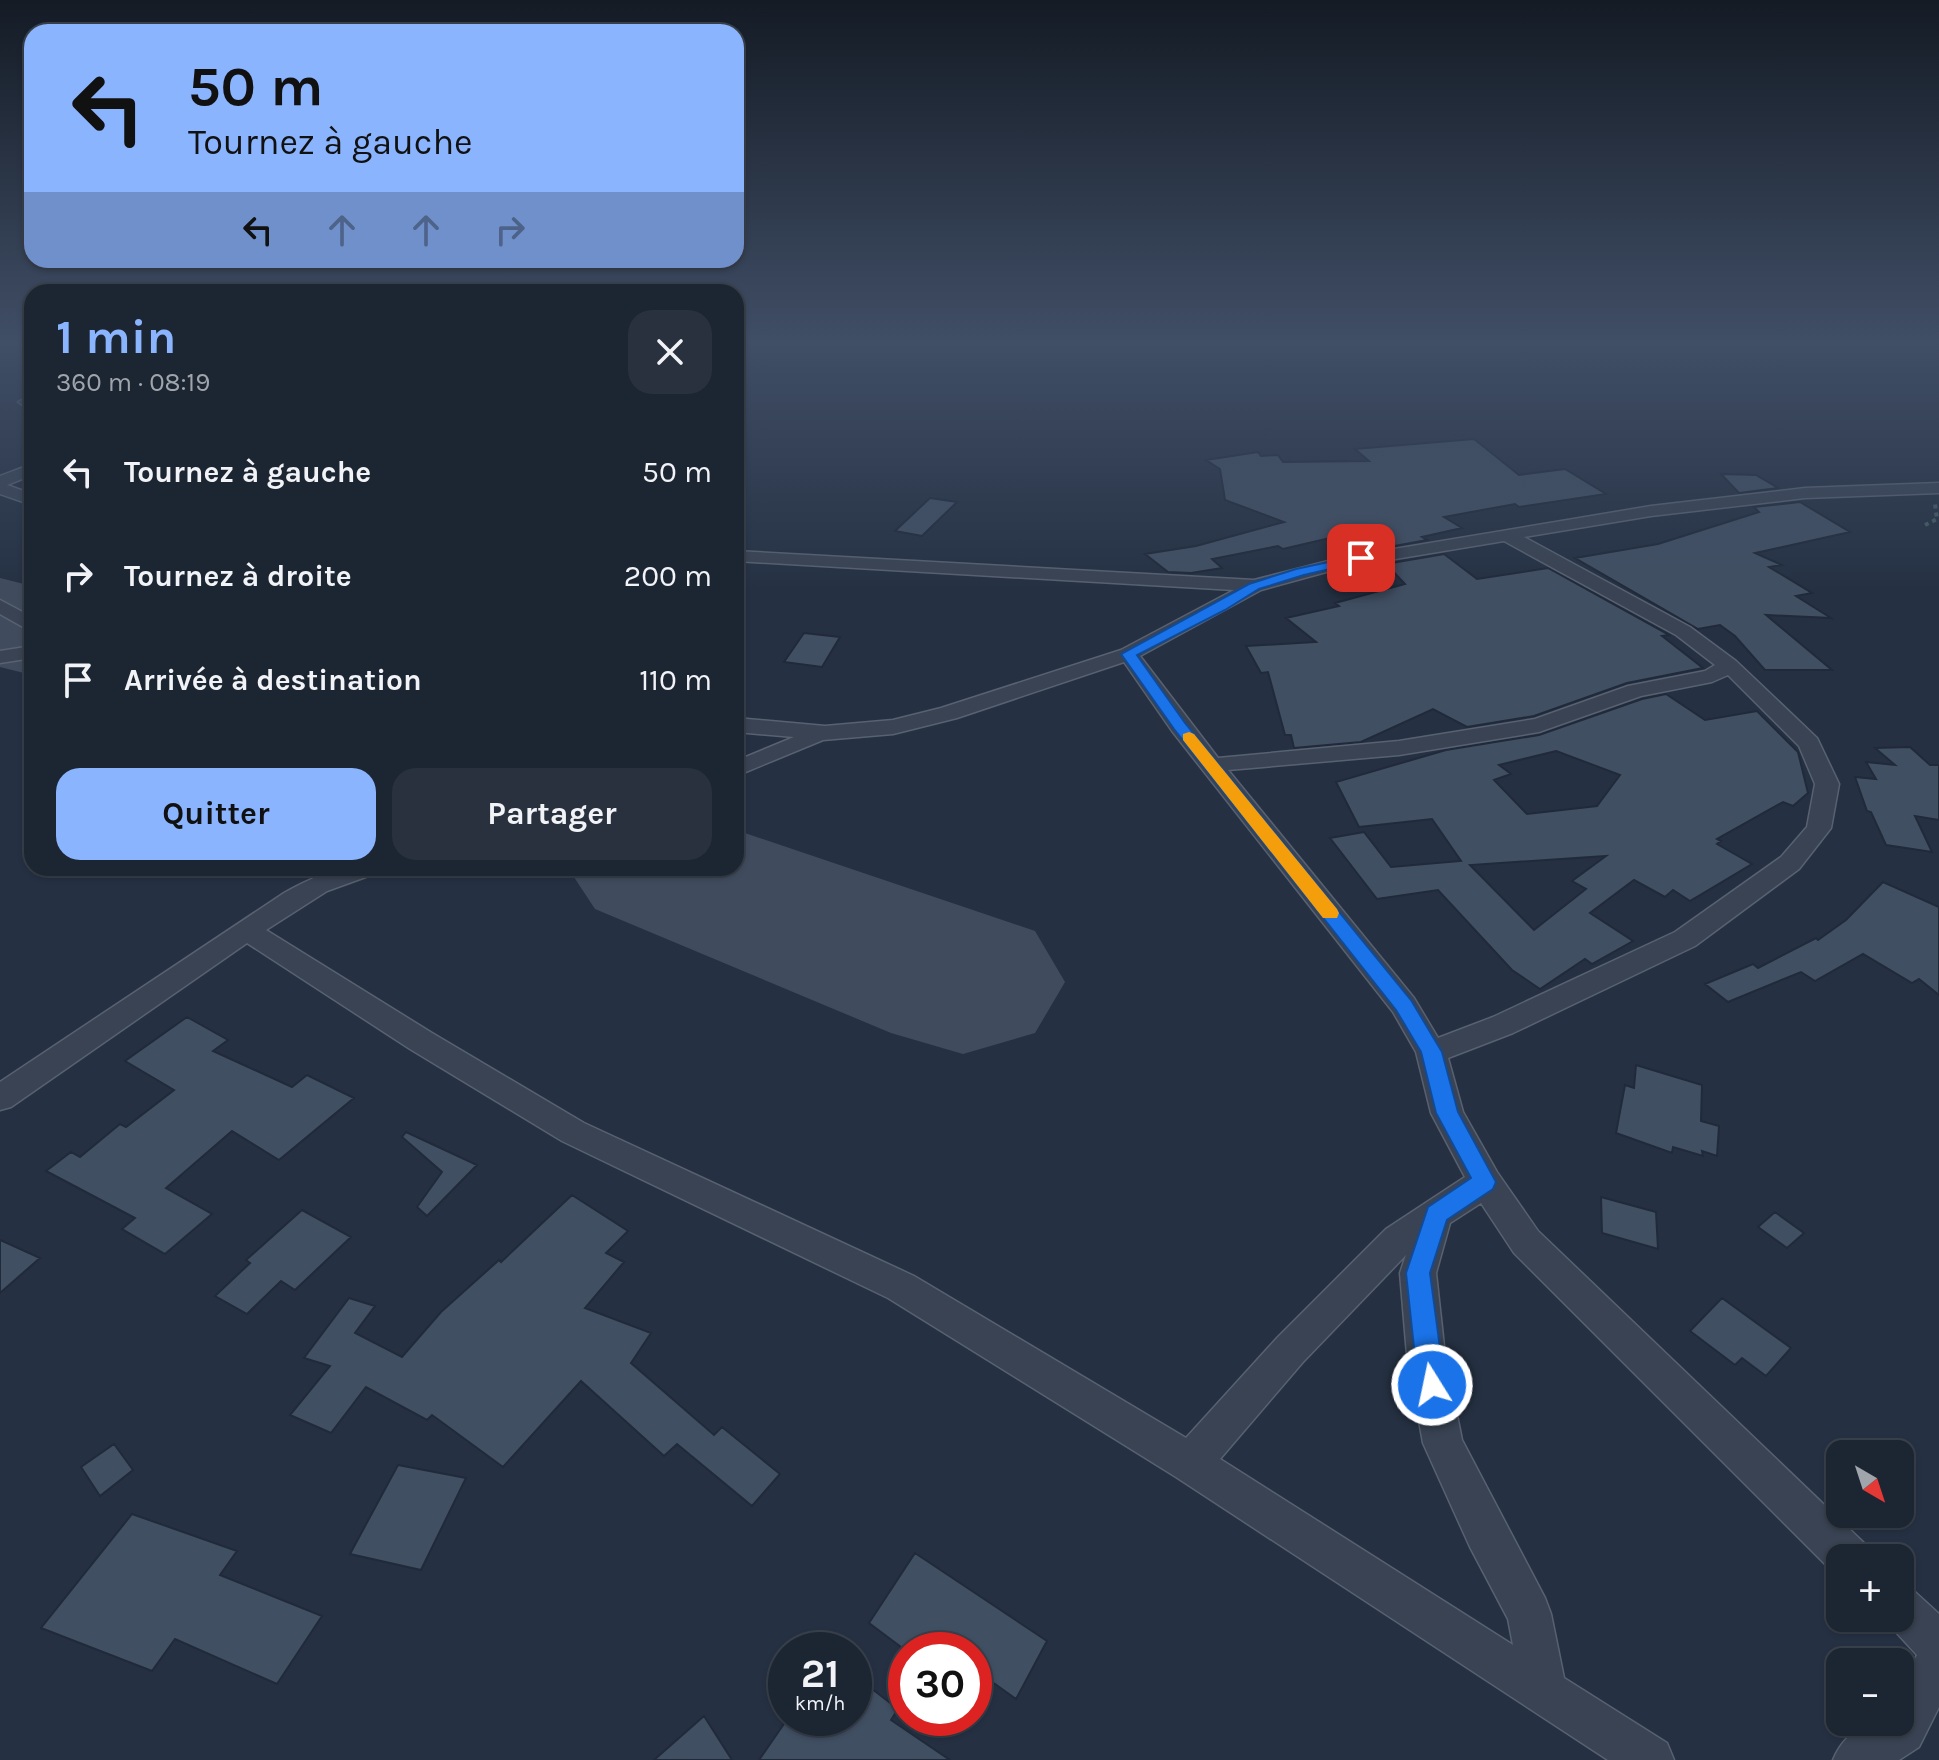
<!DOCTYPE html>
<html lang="fr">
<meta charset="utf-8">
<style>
body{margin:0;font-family:Karla,sans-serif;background:#29313e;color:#f1f3f6;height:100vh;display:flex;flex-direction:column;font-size:30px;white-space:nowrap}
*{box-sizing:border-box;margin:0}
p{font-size:26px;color:#a0a5ac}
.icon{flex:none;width:44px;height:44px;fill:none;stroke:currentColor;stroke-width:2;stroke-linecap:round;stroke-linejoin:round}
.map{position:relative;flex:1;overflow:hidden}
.sheet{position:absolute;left:24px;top:284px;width:720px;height:592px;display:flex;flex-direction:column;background:#1c2532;border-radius:24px;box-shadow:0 2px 6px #0004,0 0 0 2px #3a424d}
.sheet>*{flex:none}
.banner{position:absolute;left:24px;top:24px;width:720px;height:244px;border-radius:24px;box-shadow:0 2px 6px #0004,0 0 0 2px #3a424d;background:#8bb4fe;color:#111;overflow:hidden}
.needle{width:52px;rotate:141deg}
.controls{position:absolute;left:1826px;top:1440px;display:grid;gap:16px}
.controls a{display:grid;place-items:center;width:88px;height:88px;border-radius:16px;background:#1c2532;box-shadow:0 2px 6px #0004,0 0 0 2px #3a424d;font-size:40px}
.speed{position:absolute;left:768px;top:1632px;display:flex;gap:16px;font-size:40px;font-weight:700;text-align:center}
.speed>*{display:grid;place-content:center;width:104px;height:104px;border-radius:50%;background:#1c2532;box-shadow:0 2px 6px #0004,0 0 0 2px #3a424d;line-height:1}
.speed small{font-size:20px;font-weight:400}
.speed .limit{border:12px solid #d22;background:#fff;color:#111}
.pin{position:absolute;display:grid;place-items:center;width:68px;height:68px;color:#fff;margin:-34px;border-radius:16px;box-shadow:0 4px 12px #0006}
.me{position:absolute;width:88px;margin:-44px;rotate:350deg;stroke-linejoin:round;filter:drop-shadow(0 0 6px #0008)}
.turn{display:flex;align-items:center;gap:28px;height:168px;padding:0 32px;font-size:36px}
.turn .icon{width:104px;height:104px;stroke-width:2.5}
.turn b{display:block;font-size:56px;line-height:68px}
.lanes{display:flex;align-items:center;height:76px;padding:0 32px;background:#0003;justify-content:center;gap:40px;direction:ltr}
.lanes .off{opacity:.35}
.round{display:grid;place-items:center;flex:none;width:84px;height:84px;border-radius:24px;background:#29313e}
.headline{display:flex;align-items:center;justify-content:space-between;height:136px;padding:0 32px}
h1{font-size:48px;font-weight:700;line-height:60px;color:#8bb4fe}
.action{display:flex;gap:16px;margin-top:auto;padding:16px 32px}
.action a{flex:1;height:92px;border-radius:24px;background:#8bb4fe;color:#111;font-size:32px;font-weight:700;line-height:92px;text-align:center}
.action a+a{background:#29313e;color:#f1f3f6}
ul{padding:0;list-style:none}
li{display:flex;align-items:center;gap:24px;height:104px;padding:0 32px}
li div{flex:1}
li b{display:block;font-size:30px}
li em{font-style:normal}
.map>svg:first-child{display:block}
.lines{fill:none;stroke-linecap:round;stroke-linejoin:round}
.runway{fill:#404c5e;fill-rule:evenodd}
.building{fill:#414f63;stroke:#202a3a;stroke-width:2;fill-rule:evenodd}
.street-casing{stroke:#586170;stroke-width:3}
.path{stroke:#455d61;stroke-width:4;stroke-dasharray:4 4;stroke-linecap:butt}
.street{fill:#394353;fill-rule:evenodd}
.route{fill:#1a73e8;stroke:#114b97;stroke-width:2}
.slow{fill:#f59e0b}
</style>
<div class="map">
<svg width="1939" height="1760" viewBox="0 0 1939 1760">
<rect width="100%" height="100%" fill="#253143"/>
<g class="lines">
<path class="runway" d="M0 578 32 586V675L0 667Z
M736 830 1035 931 1065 982 1035 1033 963 1054 891 1033 595 909 568 868H736Z"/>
</g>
<path class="building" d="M1474 439 1519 475 1565 469 1606 494 1519 507 1515 504 1444 517 1462 528 1422 537 1427 540 1373 550 1351 533 1283 549 1278 546 1212 559 1222 568 1191 573 1168 572 1145 554 1196 546 1284 522 1225 500 1220 469 1206 460 1258 452 1261 456 1278 455 1283 462 1369 461 1355 449Z
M1721 474 1756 475 1778 488 1739 493Z
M930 498 957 502 922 536 895 531Z
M1800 502 1850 532 1755 553 1782 565 1769 567 1812 593 1796 596 1831 618 1766 615 1832 670H1765L1735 636 1720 625 1698 629 1575 558 1658 544 1759 512 1754 507Z
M1444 554 1477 579 1548 568 1669 635 1662 636 1703 668 1627 683 1534 716 1467 727 1433 709 1361 742 1294 748 1291 735H1285L1268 672 1261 673 1246 646 1316 642 1286 618 1339 606 1335 603 1405 584 1386 564Z
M804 633 840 637 822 667 784 662Z
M1666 694 1705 720 1757 711 1798 752 1808 793 1793 806 1783 802 1717 839 1721 841 1717 844 1752 864 1690 901 1673 890 1665 897 1634 880 1590 913 1633 941 1592 964 1585 959 1540 989 1512 970 1438 890 1377 899 1330 838 1364 832 1391 867 1461 861 1432 819 1359 827 1336 782 1446 750 1539 735 1642 699ZM1556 751 1620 775 1597 806 1527 814 1494 780 1511 774 1499 765ZM1606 856 1572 881 1586 889 1534 930 1470 865Z
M1910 747 1930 765H1939V820L1915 816 1932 852 1886 845 1871 812 1867 811 1855 777 1876 779 1866 762 1895 765 1875 748Z
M1883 882 1939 907V995L1919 979 1912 983 1863 954 1815 981 1801 972 1728 1002 1705 984 1753 964 1758 968 1816 938 1818 940 1846 920Z
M187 1017 228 1040 213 1051 292 1087 307 1075 354 1098 279 1160 232 1131 166 1188 212 1214 165 1254 122 1229 135 1218 46 1171 71 1152 80 1157 120 1124 126 1127 174 1090 125 1061Z
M1636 1065 1702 1085 1701 1121 1719 1126 1717 1156 1702 1151 1703 1156 1673 1147 1672 1153 1616 1133 1625 1085 1634 1088Z
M406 1132 477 1165 427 1216 417 1207 442 1172 402 1137Z
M572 1195 628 1231 606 1253 624 1262 585 1308 651 1333 631 1363 714 1435 722 1427 780 1474 752 1506 677 1444 664 1456 581 1381 503 1467 432 1415 427 1420 366 1387 331 1433 290 1415 330 1366 304 1358 349 1298 375 1306 355 1333 402 1357 441 1312 499 1260 501 1262Z
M1601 1197 1656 1212 1658 1249 1602 1233Z
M302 1210 351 1237 295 1290 281 1281 247 1314 215 1296 250 1263 246 1260Z
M1775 1212 1804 1233 1787 1248 1758 1227Z
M0 1240 40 1258 0 1293Z
M1722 1298 1791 1348 1766 1376 1742 1358 1735 1365 1690 1331Z
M114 1444 133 1470 100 1496 81 1467Z
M398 1465 466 1478 421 1570 350 1554Z
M132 1514 237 1551 220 1575 322 1616 277 1684 175 1639 152 1671 41 1628Z
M915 1553 1047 1641 1016 1699 974 1669V1650H905L869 1623Z
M854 1675 898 1709 891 1720 950 1760H759L788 1718H854Z
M704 1716 732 1760H654Z"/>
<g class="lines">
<g class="street-casing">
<path id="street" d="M32 395V411L18 402Z
M32 464V475L7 485 32 494V505L0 494V476Z
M1939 483V493L1805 498 1651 516 1524 537 1690 627 1736 661 1817 738 1839 784 1831 828 1799 869 1695 946 1513 1033 1448 1058 1463 1112 1497 1172 1538 1231 1864 1543 1870 1558H1840V1576L1834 1573 1514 1253 1481 1203 1450 1223 1436 1273 1445 1355 1462 1440 1545 1598 1551 1614 1564 1678 1667 1743 1674 1760H1608L1176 1477 888 1298 562 1141 410 1049 247 943 11 1107 0 1110V1082L284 893C320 873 336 868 378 868L374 874 327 891 266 930 432 1033 584 1123 914 1276 1186 1438 1277 1338 1386 1229 1465 1177 1431 1113 1416 1052 1393 1012 1172 731 1124 662 957 718 893 734 823 740 736 776V761L794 737 736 732V718L825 726 893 720 941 708 1121 650 1234 590 736 561V551L1254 580 1340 558 1651 506 1805 488ZM1504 541 1676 635 1715 665 1705 671 1628 686 1535 719 1399 741 1218 758 1140 656 1261 590 1341 568ZM1728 675 1799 746 1815 784 1807 827 1781 857 1675 932 1493 1017 1438 1038 1414 998 1228 770 1399 755 1539 732 1641 696 1712 682ZM1406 1255 1400 1273 1407 1355 1423 1443 1470 1547 1508 1619 1513 1645 1220 1459 1303 1362Z
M0 600 32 617V632L0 614Z
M32 646V658L0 663V651Z
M1900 1585 1915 1592 1939 1614V1707L1919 1747 1899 1760H1833C1846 1729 1868 1722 1900 1722V1687L1917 1655 1883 1618H1900Z"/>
</g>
<path class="path" d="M1925 525 1937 519 1935 504"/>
<use href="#street" class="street"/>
</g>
<linearGradient id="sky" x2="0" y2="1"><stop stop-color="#141b25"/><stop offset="0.58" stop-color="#404e66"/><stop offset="1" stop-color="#404e66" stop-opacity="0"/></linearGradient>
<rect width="1939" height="590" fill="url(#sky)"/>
<path class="route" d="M1361 555 1365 556V561L1304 575 1259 589 1225 610 1137 655 1185 723 1411 1000 1442 1052 1458 1112 1496 1182 1493 1189 1447 1220 1430 1273 1445 1385 1441 1394 1432 1398 1422 1394 1418 1385 1406 1273 1428 1207 1471 1178 1436 1113 1421 1052 1396 1010 1174 729 1121 654 1249 584 1296 569Z"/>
<path class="slow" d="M1189 732 1194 734 1337 909 1339 913 1337 918H1323L1183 740V734Z"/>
</svg>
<div class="controls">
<a><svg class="needle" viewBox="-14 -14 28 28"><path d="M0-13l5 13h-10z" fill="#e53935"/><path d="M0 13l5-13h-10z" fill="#a0a5ac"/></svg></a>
<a>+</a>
<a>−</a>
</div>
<div class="speed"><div>21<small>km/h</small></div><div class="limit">30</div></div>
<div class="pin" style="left:1361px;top:558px;background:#d93025"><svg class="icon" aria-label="arrive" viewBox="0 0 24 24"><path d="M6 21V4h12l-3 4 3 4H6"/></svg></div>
<svg class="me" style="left:1432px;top:1385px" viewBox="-20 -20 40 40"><circle r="17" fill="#1a73e8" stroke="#fff" stroke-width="3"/><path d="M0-11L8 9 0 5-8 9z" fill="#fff"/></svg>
<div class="banner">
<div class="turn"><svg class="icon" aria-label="left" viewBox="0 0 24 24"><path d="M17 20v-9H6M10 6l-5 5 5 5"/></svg><div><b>50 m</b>Tournez à gauche</div></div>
<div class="lanes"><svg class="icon" aria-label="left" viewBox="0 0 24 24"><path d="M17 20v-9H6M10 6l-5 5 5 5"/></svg><svg class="icon off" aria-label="ahead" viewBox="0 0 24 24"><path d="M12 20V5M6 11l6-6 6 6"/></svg><svg class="icon off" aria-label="ahead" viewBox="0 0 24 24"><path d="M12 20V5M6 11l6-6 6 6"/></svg><svg class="icon off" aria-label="right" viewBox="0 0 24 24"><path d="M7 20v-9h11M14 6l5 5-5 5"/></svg></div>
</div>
<section class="sheet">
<div class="headline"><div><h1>1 min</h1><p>360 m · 08:19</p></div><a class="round"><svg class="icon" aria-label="close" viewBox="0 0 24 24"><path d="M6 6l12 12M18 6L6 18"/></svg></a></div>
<ul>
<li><svg class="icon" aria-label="left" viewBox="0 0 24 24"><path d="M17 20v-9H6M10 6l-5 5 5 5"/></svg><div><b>Tournez à gauche</b></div><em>50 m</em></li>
<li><svg class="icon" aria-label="right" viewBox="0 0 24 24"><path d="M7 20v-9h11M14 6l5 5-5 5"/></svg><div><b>Tournez à droite</b></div><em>200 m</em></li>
<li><svg class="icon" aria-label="arrive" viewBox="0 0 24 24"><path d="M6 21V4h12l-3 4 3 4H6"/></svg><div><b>Arrivée à destination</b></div><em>110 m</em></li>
</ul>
<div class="action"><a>Quitter</a><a>Partager</a></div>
</section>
</div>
